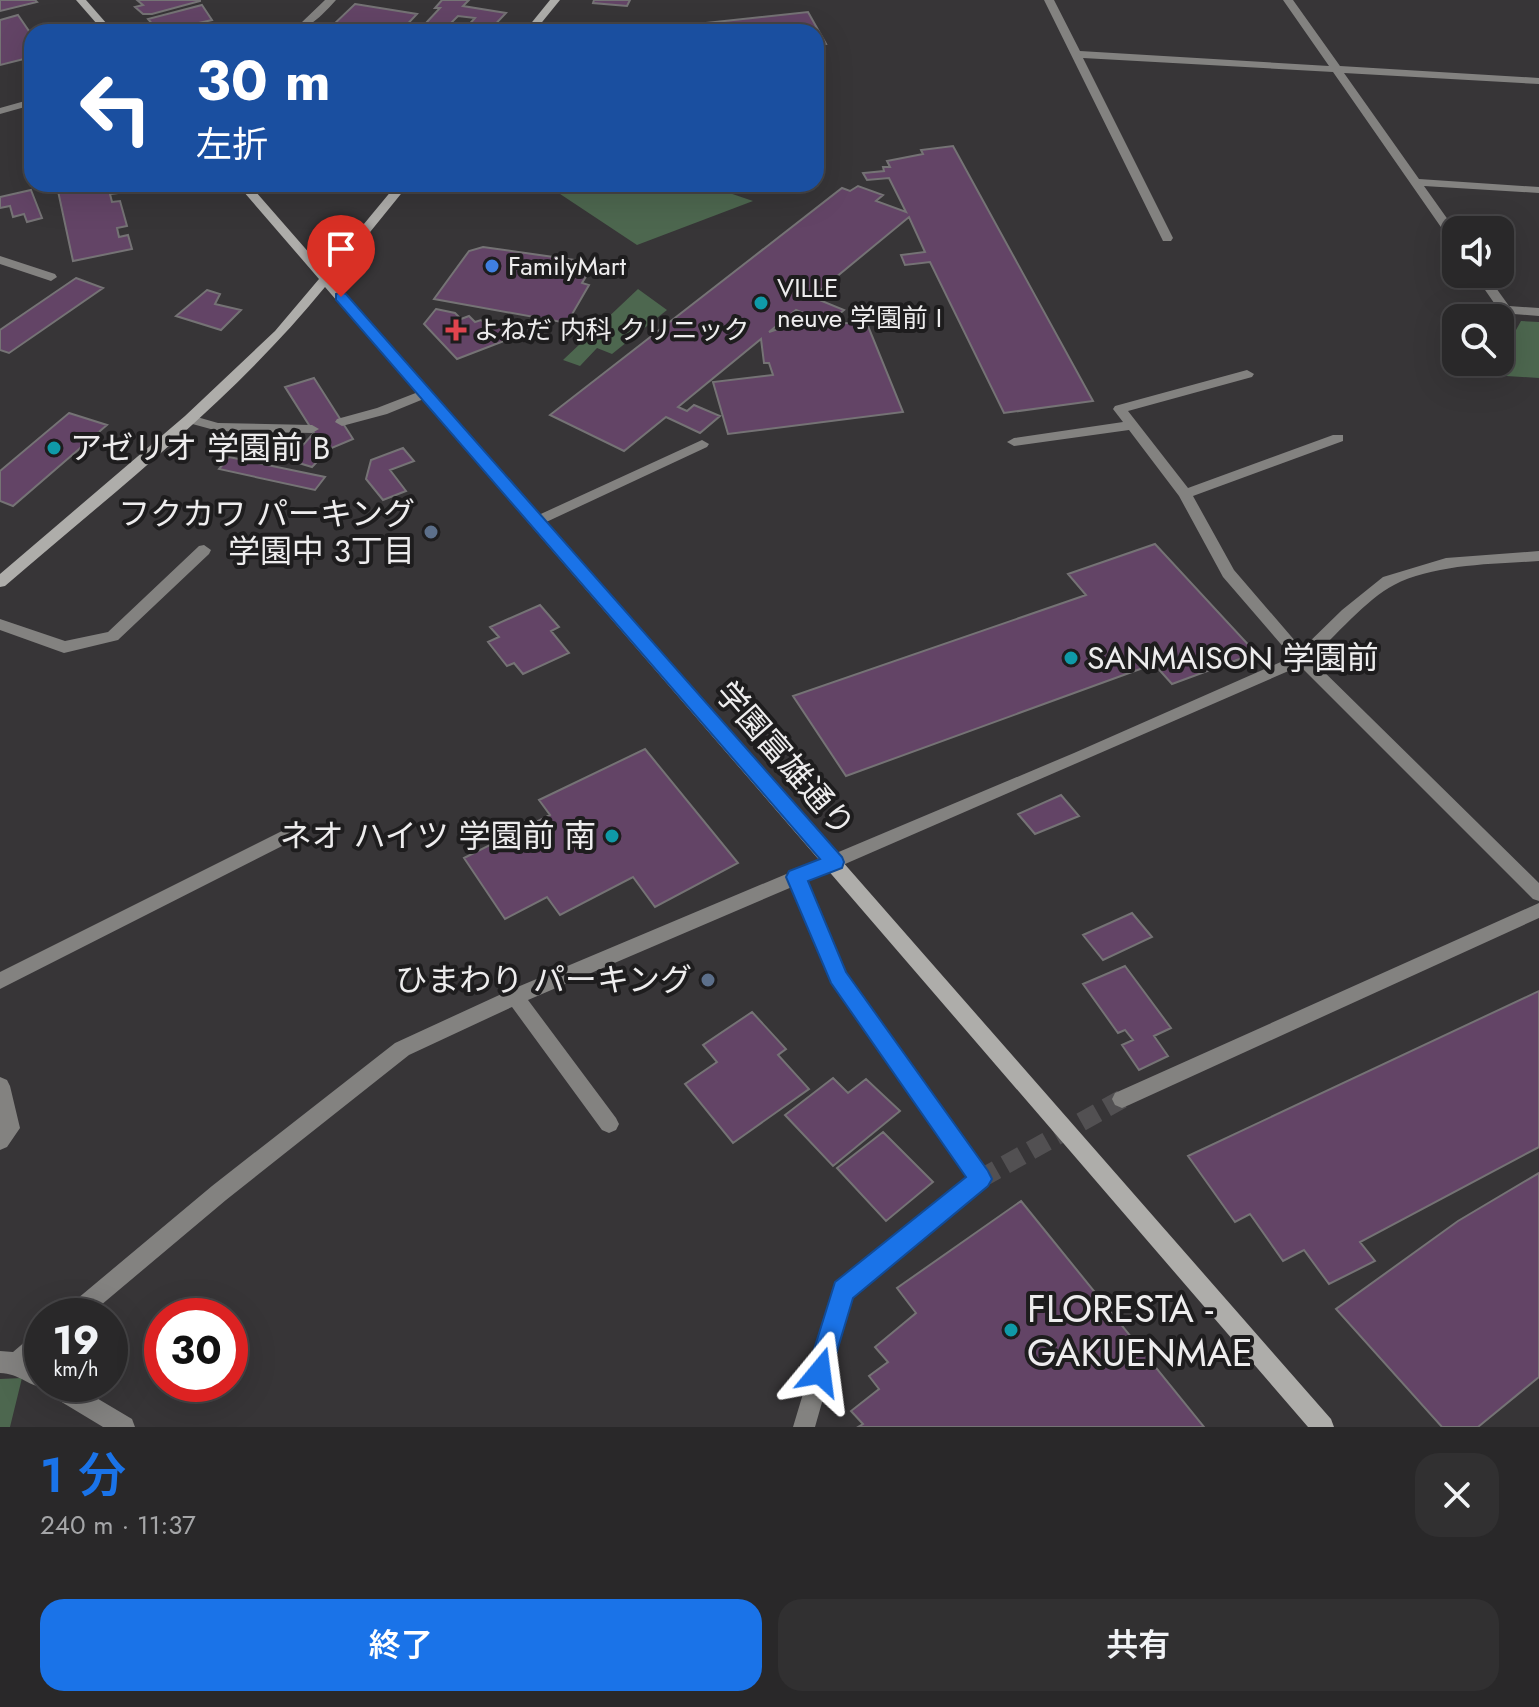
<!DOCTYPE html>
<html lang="ja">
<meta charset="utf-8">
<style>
body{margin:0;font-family:Jost,"Noto Sans JP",sans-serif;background:#313031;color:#f1f3f6;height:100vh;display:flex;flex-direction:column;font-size:30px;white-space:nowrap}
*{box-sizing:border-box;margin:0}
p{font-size:26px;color:#a5a6a8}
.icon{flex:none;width:44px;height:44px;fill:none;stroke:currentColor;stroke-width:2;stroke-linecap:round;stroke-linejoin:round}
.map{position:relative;height:1427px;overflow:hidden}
.drawer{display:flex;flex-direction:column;background:#292829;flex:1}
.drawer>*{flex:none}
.hud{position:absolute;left:24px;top:24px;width:800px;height:168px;border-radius:24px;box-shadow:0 8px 32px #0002,0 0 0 2px #454446;background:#1a4fa0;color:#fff;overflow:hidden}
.tools{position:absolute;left:1442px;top:216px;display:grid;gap:16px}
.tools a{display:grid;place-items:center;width:72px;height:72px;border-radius:16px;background:#292829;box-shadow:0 8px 32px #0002,0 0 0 2px #454446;font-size:40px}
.speed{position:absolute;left:24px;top:1298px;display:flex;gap:16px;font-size:40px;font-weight:700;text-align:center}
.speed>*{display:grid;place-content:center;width:104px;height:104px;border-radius:50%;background:#292829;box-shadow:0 8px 32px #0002,0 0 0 2px #454446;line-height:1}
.speed small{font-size:20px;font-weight:400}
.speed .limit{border:12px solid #d22;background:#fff;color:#111}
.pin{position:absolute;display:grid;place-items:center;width:68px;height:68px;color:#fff;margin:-82px -34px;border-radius:50% 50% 50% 0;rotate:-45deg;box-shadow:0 0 8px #0007}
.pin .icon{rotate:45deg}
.me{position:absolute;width:88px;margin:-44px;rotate:16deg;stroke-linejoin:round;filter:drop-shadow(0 0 6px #0008)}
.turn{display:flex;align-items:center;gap:28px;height:168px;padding:0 40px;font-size:36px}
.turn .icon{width:104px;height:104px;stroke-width:2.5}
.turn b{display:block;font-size:56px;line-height:68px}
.round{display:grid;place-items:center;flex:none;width:84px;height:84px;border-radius:24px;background:#313031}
.summary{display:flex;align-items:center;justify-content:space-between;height:136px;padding:0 40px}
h1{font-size:48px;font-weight:600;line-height:60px;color:#1a73e8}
.cta{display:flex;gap:16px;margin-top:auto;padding:16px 40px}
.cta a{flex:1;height:92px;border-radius:24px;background:#1a73e8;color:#fff;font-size:32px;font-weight:600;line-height:92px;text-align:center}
.cta a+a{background:#313031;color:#f1f3f6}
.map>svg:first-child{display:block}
.green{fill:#4d674f}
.building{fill:#634466;stroke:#757375;stroke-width:2}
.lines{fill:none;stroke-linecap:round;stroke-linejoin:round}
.street-tunnel{stroke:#525052;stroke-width:19;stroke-dasharray:19 10;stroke-linecap:butt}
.lane{fill:#838280;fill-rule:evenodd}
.street{fill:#838280;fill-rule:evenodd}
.secondary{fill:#aeadaa;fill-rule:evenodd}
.route{fill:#1a73e8;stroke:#114b97;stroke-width:2}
.shop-dot{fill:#3f7fe0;stroke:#1e1d1e;stroke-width:3}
.culture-dot{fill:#0f9aa8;stroke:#1e1d1e;stroke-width:3}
.health-dot{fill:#e0444e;stroke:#1e1d1e;stroke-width:3}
.service-dot{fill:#5c6f8a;stroke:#1e1d1e;stroke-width:3}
.labels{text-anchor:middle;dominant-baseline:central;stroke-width:8;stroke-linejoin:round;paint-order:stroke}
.far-poi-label{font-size:26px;fill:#edeced;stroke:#1e1d1e;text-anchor:start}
.poi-label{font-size:32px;fill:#edeced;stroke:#1e1d1e;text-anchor:end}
.street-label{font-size:32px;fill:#edeced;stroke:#1e1d1e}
.near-poi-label{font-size:38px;fill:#edeced;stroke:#1e1d1e;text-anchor:start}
</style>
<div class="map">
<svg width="1539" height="1427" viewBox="0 0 1539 1427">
<rect width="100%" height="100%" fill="#373537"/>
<path class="green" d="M545 184H703L753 201 637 245Z
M638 289 667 310 612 354 597 348 580 366 563 360Z
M1521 321 1539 322V378L1491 375Z
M22 1378 10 1427H0V1379Z"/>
<path class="building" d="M0 0H35L37 2 0 11Z
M137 0H200V1L152 14H143L135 7 143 5Z
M442 0H469L463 6 506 13 488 32 464 30 475 18 458 16 447 27 425 24 440 8H435Z
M594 0H630L627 6 593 3Z
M355 4 417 14 400 32H369L332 26Z
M202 5 212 20 159 32 148 19Z
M808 12 826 44 816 45V32H670L678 26Z
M18 15 29 31 41 28 44 32H32V57L0 65V20Z
M210 24 216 30 229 26 234 32H179Z
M953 146 1093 401 1004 413 930 262 905 265 901 255 925 252 909 217 812 297 844 310 828 323 796 310 769 332 787 326 792 329 866 321 903 412 728 434 713 382 773 375 769 363H764L761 339 678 407 687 411 694 405 720 416 700 433 666 417 624 451 550 415 842 188 850 191 858 186 883 195 876 201 906 212 889 178 867 180 863 173 884 171 883 167H890L887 161 923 154 921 150Z
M94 184H116L119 193 110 194 112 202 120 201 127 226 117 228 119 237 128 235 132 249 73 261 58 191Z
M31 190 42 218 27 222 24 214 13 217 10 206 0 208V197Z
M483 247 582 261 577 268 590 270 582 283 589 285 567 323 434 299 469 251Z
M76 278 103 288 9 353 0 350V330Z
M207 290 220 294 215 304 241 310 221 330 176 316Z
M436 309 455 313 461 319 469 316 475 322 481 320 486 324 491 322 496 327 505 324 517 336 457 359 424 324Z
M314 378 353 439 329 449 312 467 289 460 314 433 285 387Z
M69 413 107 425 13 506 0 501V471Z
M403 448 414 461 390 470 406 491 383 500 366 479 371 460Z
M229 457 325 477 315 490 219 469Z
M1155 544 1256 653 1172 684 1154 664 846 776 793 696 1086 595 1068 574Z
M540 605 559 627 551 631 569 653 523 674 514 663 507 666 488 642 499 637 490 627Z
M645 749 738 863 655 907 633 877 560 915 547 897 505 919 464 858 550 815 539 800Z
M1061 795 1079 816 1035 834 1018 814Z
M1132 913 1152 937 1103 960 1083 935Z
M1125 966 1171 1028 1154 1036 1168 1056 1139 1070 1122 1045 1133 1040 1125 1030 1118 1033 1083 984Z
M1539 991V1147L1360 1242 1375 1261 1329 1284 1304 1250 1283 1261 1250 1214 1235 1222 1188 1156Z
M752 1012 786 1049 778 1055 809 1089 733 1143 685 1084 717 1062 703 1045Z
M833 1078 848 1093 866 1079 900 1111 833 1166 785 1115Z
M883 1132 933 1182 886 1221 837 1168Z
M1539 1173V1377L1478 1427H1442L1336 1309 1458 1221Z
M1021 1201 1204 1427H858L863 1424 851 1411 879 1389 869 1376 888 1362 875 1347 916 1313 897 1288Z"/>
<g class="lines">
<path class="street-tunnel" d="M980 1179 1122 1099"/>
<path class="lane" d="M426 389 431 390V396L387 414 342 426 335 422 337 419 377 408Z
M190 415 218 423 312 425 319 429 312 433 218 431 185 422V416Z
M702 440 709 444 707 447 542 524H532L530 521 532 518Z"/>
<path class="street" d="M325 0H336C316 22 306 32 275 32L301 23Z
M1044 0H1054L1080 51 1329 66 1283 0H1293L1340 66 1539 78V84L1344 73 1419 179 1539 187V193L1424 186 1456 231V244L1452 243 1333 72 1083 58 1173 238 1171 241H1163Z
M32 99V105L0 114V108Z
M0 256 55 274 57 277 51 281 0 264Z
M1474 274H1486L1509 306 1539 308V316L1501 313Z
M1247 370 1254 374 1252 377 1128 411 1188 488 1333 435H1343V441L1193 496 1234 570 1302 649 1342 610 1383 577 1446 558 1539 551V561C1494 564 1434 564 1394 585 1368 598 1333 638 1311 659L1539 883V901L1533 899 1300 666 806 881 845 973 990 1179 987 1186 852 1297 815 1427H793L836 1284 967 1177 832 982 792 887 528 1000 616 1118 619 1124 616 1130 609 1133 602 1130 512 1007 409 1055 226 1200 88 1316H61L65 1309 212 1186 395 1043 508 991 1074 753 1292 657 1223 577 1179 496 1129 430 1014 446 1007 442 1014 438 1123 422 1113 409 1115 406Z
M204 545 211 550 209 554 118 640 64 653 0 630V619L65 641 108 632 199 546Z
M286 829 292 831 295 836 292 841 0 989V972Z
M1539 903V918L1129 1105 1122 1108 1115 1105 1112 1099 1115 1093Z
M0 1077 7 1080 10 1086 20 1128 7 1147 0 1150Z
M42 1330V1355L35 1362 42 1366V1384H73L132 1419 135 1427H103L45 1392 44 1388C27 1385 20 1374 0 1373V1351L13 1352 34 1334Z"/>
<path class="secondary" d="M76 0H86L114 32H104Z
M550 0H560L534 32H524Z
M237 184H249L325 271 397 184H409L332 279 1331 1419 1334 1427H1308L325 287C233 400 115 491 5 586L0 587V574L185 416 275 331 319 279Z"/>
</g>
<path class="route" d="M341 292 346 294 842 857 844 862 842 868 808 881 846 972 988 1171 992 1179 988 1186 853 1298 828 1381 820 1385 811 1381 807 1372 835 1282 966 1177 831 983 786 877 789 871 820 859 336 300V294Z"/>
<circle class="shop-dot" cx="492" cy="266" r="8"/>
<g class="culture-dot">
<circle cx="761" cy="303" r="8"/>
<circle cx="54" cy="448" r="8"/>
<circle cx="1071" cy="658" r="8"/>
<circle cx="612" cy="836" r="8"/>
<circle cx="1011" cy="1330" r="8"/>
</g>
<path class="health-dot" d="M452 318h8v8h8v8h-8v8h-8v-8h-8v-8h8z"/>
<g class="service-dot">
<circle cx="431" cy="532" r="8"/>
<circle cx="708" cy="980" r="8"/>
</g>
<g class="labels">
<g class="far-poi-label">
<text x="508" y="266">FamilyMart</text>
<text x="777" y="288">VILLE<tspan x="777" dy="30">neuve 学園前 I</tspan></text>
<text x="474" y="330">よねだ 内科 クリニック</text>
</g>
<g class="poi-label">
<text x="70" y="448" text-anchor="start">アゼリオ 学園前 B</text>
<text x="415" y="514">フクカワ パーキング<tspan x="415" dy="37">学園中 3丁目</tspan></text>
<text x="1087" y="658" text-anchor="start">SANMAISON 学園前</text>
<text x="596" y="836">ネオ ハイツ 学園前 南</text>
<text x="692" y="980">ひまわり パーキング</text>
</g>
<g class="street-label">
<text transform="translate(785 759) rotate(49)">学園富雄通り</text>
</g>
<g class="near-poi-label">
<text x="1027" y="1308">FLORESTA -<tspan x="1027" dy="44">GAKUENMAE</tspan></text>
</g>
</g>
</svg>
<div class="tools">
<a><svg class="icon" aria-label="sound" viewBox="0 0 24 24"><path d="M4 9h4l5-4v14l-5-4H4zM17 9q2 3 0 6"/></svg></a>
<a><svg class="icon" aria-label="search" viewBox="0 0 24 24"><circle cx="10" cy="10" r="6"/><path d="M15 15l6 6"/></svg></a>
</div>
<div class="speed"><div>19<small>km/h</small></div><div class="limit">30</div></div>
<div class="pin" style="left:341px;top:297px;background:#d93025"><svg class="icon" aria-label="arrive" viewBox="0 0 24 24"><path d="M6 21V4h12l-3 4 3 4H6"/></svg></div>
<svg class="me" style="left:820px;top:1372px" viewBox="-20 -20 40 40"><path d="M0-17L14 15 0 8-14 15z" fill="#1a73e8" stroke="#fff" stroke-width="4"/></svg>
<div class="hud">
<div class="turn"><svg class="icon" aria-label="left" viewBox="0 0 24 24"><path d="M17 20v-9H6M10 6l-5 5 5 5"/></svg><div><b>30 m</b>左折</div></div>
</div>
</div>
<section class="drawer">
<div class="summary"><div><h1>1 分</h1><p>240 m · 11:37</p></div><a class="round"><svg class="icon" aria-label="close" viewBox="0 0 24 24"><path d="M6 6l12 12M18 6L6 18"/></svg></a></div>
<div class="cta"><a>終了</a><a>共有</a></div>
</section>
